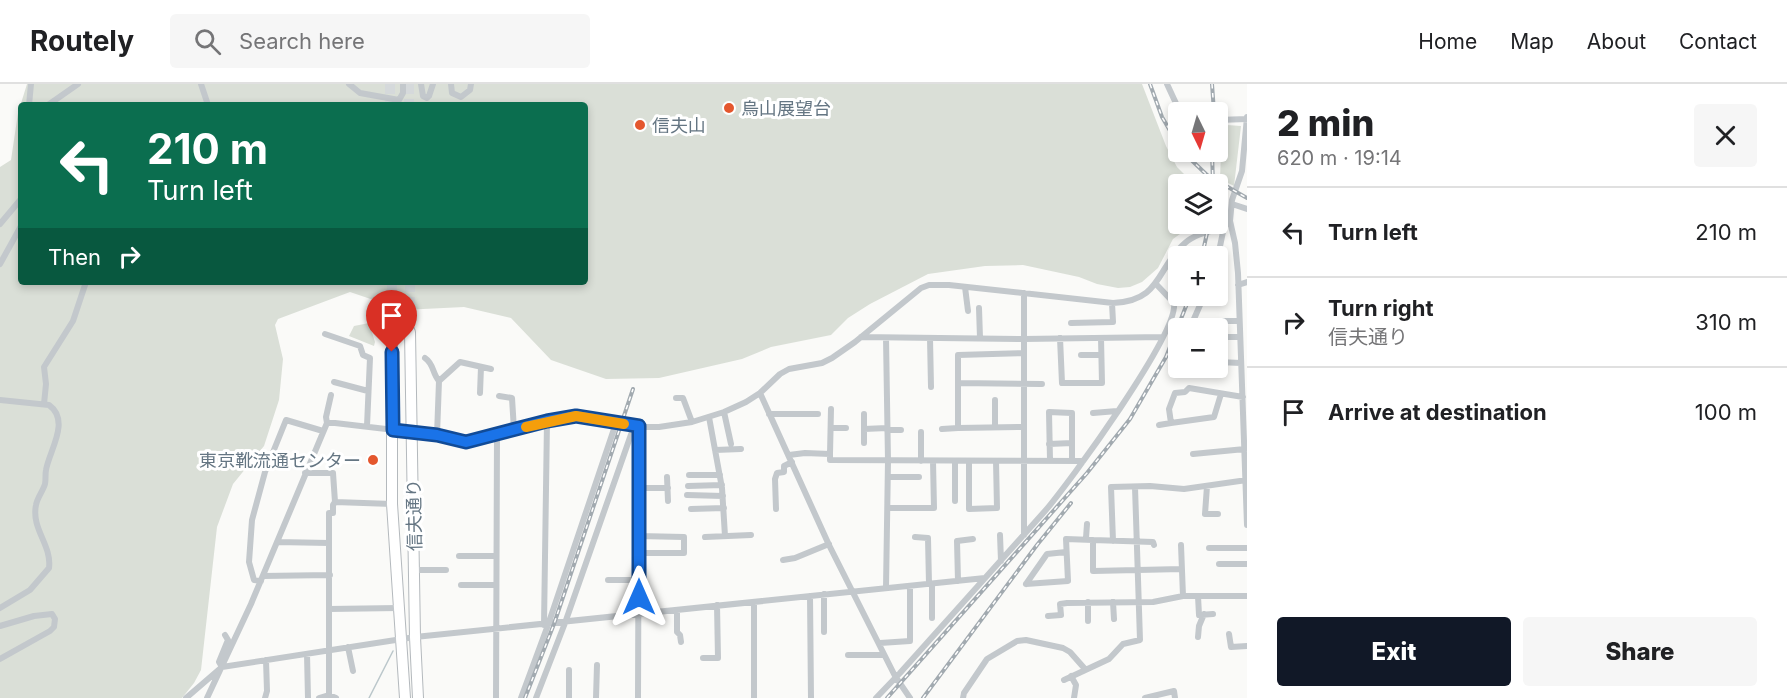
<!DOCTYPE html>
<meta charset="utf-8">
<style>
body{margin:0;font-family:Inter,"Noto Sans JP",sans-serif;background:#f6f6f6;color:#202124;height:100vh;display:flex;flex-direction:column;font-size:22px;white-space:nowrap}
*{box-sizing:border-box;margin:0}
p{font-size:20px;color:#757577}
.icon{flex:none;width:33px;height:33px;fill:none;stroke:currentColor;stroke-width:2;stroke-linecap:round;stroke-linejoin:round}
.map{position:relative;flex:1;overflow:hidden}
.sheet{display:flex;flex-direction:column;background:#fff;width:540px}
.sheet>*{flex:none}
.top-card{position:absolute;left:18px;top:18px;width:570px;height:183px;border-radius:6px;box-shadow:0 3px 9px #0003;background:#0b6e4f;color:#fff;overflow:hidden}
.needle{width:39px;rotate:175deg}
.controls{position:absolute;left:1168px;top:18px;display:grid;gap:12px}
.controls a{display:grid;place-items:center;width:60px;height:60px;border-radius:6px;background:#fff;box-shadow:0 3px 9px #0003;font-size:30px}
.pin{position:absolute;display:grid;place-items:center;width:51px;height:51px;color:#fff;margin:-62px -26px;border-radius:50% 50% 50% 0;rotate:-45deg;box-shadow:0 0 6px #0007}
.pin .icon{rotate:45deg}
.me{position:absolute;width:66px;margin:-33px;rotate:0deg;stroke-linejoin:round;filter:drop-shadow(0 0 4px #0008)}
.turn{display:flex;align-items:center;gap:21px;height:126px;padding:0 30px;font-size:27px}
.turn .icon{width:78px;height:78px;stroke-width:2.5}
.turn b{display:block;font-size:42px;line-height:51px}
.then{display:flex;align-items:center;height:57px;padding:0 30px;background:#0003;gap:12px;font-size:22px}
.round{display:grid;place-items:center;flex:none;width:63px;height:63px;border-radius:6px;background:#f6f6f6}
.headline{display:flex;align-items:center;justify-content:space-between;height:102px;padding:0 30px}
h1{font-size:36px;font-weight:800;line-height:45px}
.button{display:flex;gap:12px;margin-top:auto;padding:12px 30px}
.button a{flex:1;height:69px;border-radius:6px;background:#111827;color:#fff;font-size:24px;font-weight:800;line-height:69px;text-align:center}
.button a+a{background:#f6f6f6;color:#202124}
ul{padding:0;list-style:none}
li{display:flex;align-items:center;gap:18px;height:90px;padding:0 30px;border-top:2px solid #e0e0e0}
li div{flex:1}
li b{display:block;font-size:22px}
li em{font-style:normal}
header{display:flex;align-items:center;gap:36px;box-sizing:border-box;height:84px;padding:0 30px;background:#fff;border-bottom:2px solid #e0e0e0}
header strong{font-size:28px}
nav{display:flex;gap:33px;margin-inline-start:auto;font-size:21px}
.search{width:420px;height:54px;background:#f6f6f6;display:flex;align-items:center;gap:15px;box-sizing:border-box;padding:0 21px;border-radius:6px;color:#757577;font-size:22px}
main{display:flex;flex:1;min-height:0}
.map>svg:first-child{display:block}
.green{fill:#dadfd7;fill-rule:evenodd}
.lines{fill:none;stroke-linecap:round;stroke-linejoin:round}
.stream{stroke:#bbc7cb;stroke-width:1.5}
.highway-tunnel{stroke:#d5d9db;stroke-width:10;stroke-dasharray:10 5;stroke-linecap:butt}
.highway-casing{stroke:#b4b9bd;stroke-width:12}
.street{stroke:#c3c8cc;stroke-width:6}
.highway{stroke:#fff;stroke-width:10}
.rail-casing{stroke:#a2aab0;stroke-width:4}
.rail{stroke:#fff;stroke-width:1.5;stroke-dasharray:4.5;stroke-linecap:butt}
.route-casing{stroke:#114b97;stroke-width:15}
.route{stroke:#1a73e8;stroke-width:10}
.slow{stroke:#f59e0b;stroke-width:10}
.poi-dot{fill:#e4572e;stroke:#fff;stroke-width:2}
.labels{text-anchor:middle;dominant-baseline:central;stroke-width:6;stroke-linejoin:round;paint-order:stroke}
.poi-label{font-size:18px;fill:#657683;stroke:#fff;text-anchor:start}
.street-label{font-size:18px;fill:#657683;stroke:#fff}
</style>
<header>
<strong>Routely</strong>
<div class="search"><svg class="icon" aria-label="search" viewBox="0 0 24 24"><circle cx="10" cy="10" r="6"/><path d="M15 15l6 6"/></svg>Search here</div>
<nav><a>Home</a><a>Map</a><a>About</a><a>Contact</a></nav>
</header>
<main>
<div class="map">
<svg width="1247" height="614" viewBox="0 0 1247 614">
<rect width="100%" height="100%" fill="#fafaf8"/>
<path class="green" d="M27 0H1142L1166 62 1177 83 1194 100H1179V140H1194L1173 155 1158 184 1142 198 1130 203 1118 204 1097 200 1079 193 1023 181 985 182 928 190 870 220 848 234 831 251 771 263 742 275 659 294 606 295 551 276 511 234 464 223 403 226 350 208 278 235 275 241 283 275 279 316 264 362 233 400 217 443 201 586 194 599 182 614H0V83L11 76 18 29ZM21 21H585V198H21Z
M1227 41 1241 42 1234 102 1220 95 1221 68 1228 67Z
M369 239 375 258 374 262 349 252 354 242Z"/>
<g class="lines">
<path class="stream" d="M369 614 393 567"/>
<path class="highway-tunnel" d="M390 0V21
M409 0V21
M392 198V249
M410 198V248"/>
<g class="highway-casing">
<path id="highway" d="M410 248 415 553 418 614
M392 249V420L405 614"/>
</g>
<path class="street" d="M201 0 208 21
M349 0 360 9 399 16 403 9V0
M421 0 423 12 427 14 429 12 433 0
M451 0 452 9 461 13 470 6 471 0
M1167 0 1180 28
M29 21 31 0
M48 21 78 0
M1218 36 1247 35
M1232 120 1247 125
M1230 137 1235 159 1238 189 1247 441
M0 140 21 115
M1218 172 1224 143 1230 137 1232 116 1242 87 1247 33
M0 180 21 142
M1238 201 1247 198
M965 203 968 227
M979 224 980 254
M1071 239 1113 238 1112 219
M1190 244 1204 212
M1198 244 1201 237H1239
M325 250 360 262 363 271 370 274 367 342
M861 253 1024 255 1163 253
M1218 253H1240
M930 254 931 303
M1060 254 1062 299H1102L1101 254
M1081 271H1101
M425 274C434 280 432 289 439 297
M1218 278 1241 279
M334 298 368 307
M958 299 1042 300
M480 309 481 283
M760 309 829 461 895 592 910 614
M1221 310 1214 333 1171 339 1169 325 1175 309 1185 308 1189 304 1243 313
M499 312 512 314 514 346
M676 314H683L692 338
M0 316 49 321C71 337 49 367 46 386 45 391 46 395 45 400 43 407 37 414 36 421 31 445 52 461 49 484L30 506 0 524
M995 316V343
M44 320 46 300 44 283 73 237 86 198
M724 328 731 360
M1093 329 1117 327
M769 330H818
M864 330V359
M709 333 722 404 725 452
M327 339H335L437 351 466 358 547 337 576 332 639 343H659L692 338 724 328 746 318 760 309 780 290 789 285 822 279 832 274 855 258 921 204 929 201H949L1113 219C1162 217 1156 184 1185 159 1195 150 1211 147 1224 143
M1159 341 1171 339
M1024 343 958 344V271L1024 269
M831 344H846
M864 345 887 344
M942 345 958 344
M887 346H901
M921 348V377
M437 351 439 297 460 278 491 285
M1049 360 1072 359
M715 366 741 365
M830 370 831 325
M1193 370 1245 365
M789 371 805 369 830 370V376L1083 377
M1050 376 1049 328 1072 329V377
M955 377V417
M969 377V425L997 424 996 377
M305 389H333L335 418 333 421V429H329V611
M689 391H720
M667 393 668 417
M888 393H919
M688 402 722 401
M1207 402 1205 430H1218
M639 404H668
M687 411 723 412
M335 418 392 420
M888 424H934L933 377
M691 425 724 424
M776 425 775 395 777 389 784 388V382L792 378
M1000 451 1001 477
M1024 451V209
M639 452 684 453V469H639
M705 453 751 451
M915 453 928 454 929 500
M1086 454 1087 440
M1093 456 1153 458 1154 461
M1113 457 1111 403 1150 402 1184 405 1247 396
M277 458 329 459
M1181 461 1183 512
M1209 464H1247
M459 472H496
M783 476 795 474 829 460
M1219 480H1247
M414 486H446
M263 492 330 491
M608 496H639
M261 497 254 496 249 478 252 436 265 388 286 336 323 347
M958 497 957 457 973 455
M932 500V534
M1026 500 1068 497 1066 455 1093 456V487L1182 485
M1026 500 1047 470 1066 468
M461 501H495
M886 504 888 377 886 254
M824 510V548
M810 512 811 614
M1198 512 1199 531 1213 530
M1088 518V537
M1113 518 1114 535
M329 525 398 524
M677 526V548L680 551 681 558
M1048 532 1061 531 1060 520 1067 519 1153 518 1183 512H1247
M544 541 547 337
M0 542 34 532 52 530 55 535 54 543 50 547 0 575
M1229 550 1231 563 1247 562
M1198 553 1199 542 1204 530
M880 559 910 557V502
M348 563 353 587
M307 570 308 614
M848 571H884
M703 574H718L717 521
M222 583 219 578 228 556 225 551
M1071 592 1076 601 1074 614
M1064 596 1109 575 1123 560 1140 556 1135 403
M186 614 222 583 415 553 985 494
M207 614 251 520 327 339 326 333 331 311
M265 614 267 607 266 576
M319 614 329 611 336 614
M496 614 497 351
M521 614 548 541 616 339
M536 614 565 539 634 342
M569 614V586
M596 614 597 581
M638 614 639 343
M754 614V518
M876 614 900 589 1045 427C1069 399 1179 249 1174 219L1156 200
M963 614 964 609 987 575 1017 557 1026 556 1063 564 1070 568 1085 585
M1145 614 1174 607 1175 614"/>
<use href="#highway" class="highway"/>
<g class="rail-casing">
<path id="rail" d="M1150 0 1162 33 1179 62
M1212 0 1214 28
M1183 68 1207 91 1247 114
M1212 68 1213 100
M1202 172 1209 140
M525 614 554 540 633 305
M887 614 1087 389 1130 335 1166 273 1190 212
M923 614 1037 461 1071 419"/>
</g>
<use href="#rail" class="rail"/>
</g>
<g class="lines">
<g class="route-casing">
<path id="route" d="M392 268 393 346 437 351 466 358 547 337 576 332 639 342V513"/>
</g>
<use href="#route" class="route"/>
<path class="slow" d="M526 343 576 332 624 340"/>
</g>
<g class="poi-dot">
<circle cx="729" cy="24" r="6"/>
<circle cx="640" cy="41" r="6"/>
<circle cx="373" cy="376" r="6"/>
</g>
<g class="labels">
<g class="poi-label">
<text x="741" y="24">烏山展望台</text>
<text x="652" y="41">信夫山</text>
<text x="361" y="376" text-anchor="end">東京靴流通センター</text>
</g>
<g class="street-label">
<text transform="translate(414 431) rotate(-91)">信夫通り</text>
</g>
</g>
</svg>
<div class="controls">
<a><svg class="needle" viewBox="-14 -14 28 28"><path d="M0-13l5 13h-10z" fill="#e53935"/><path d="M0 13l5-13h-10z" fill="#757577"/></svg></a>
<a><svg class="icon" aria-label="layers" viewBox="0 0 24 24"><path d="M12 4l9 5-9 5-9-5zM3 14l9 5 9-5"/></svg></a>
<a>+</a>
<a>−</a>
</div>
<div class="pin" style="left:392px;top:268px;background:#d93025"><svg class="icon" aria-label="arrive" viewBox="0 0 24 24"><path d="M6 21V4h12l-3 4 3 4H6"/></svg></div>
<svg class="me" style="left:639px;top:513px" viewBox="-20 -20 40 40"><path d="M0-17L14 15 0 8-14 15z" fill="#1a73e8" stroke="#fff" stroke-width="4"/></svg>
<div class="top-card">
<div class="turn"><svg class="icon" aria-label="left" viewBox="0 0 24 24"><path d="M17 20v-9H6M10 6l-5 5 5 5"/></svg><div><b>210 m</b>Turn left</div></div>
<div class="then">Then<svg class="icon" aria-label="right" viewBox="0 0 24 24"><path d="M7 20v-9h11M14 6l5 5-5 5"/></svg></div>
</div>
</div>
<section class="sheet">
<div class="headline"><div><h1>2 min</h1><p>620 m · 19:14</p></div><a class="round"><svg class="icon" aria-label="close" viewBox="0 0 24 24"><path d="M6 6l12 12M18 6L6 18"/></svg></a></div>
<ul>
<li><svg class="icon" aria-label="left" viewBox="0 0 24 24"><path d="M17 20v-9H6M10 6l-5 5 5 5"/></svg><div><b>Turn left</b></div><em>210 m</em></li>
<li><svg class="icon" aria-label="right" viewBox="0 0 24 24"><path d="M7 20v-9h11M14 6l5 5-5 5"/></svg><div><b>Turn right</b><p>信夫通り</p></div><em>310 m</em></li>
<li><svg class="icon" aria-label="arrive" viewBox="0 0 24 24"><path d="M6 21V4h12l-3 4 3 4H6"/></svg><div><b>Arrive at destination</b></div><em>100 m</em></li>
</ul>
<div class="button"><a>Exit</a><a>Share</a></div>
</section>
</main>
